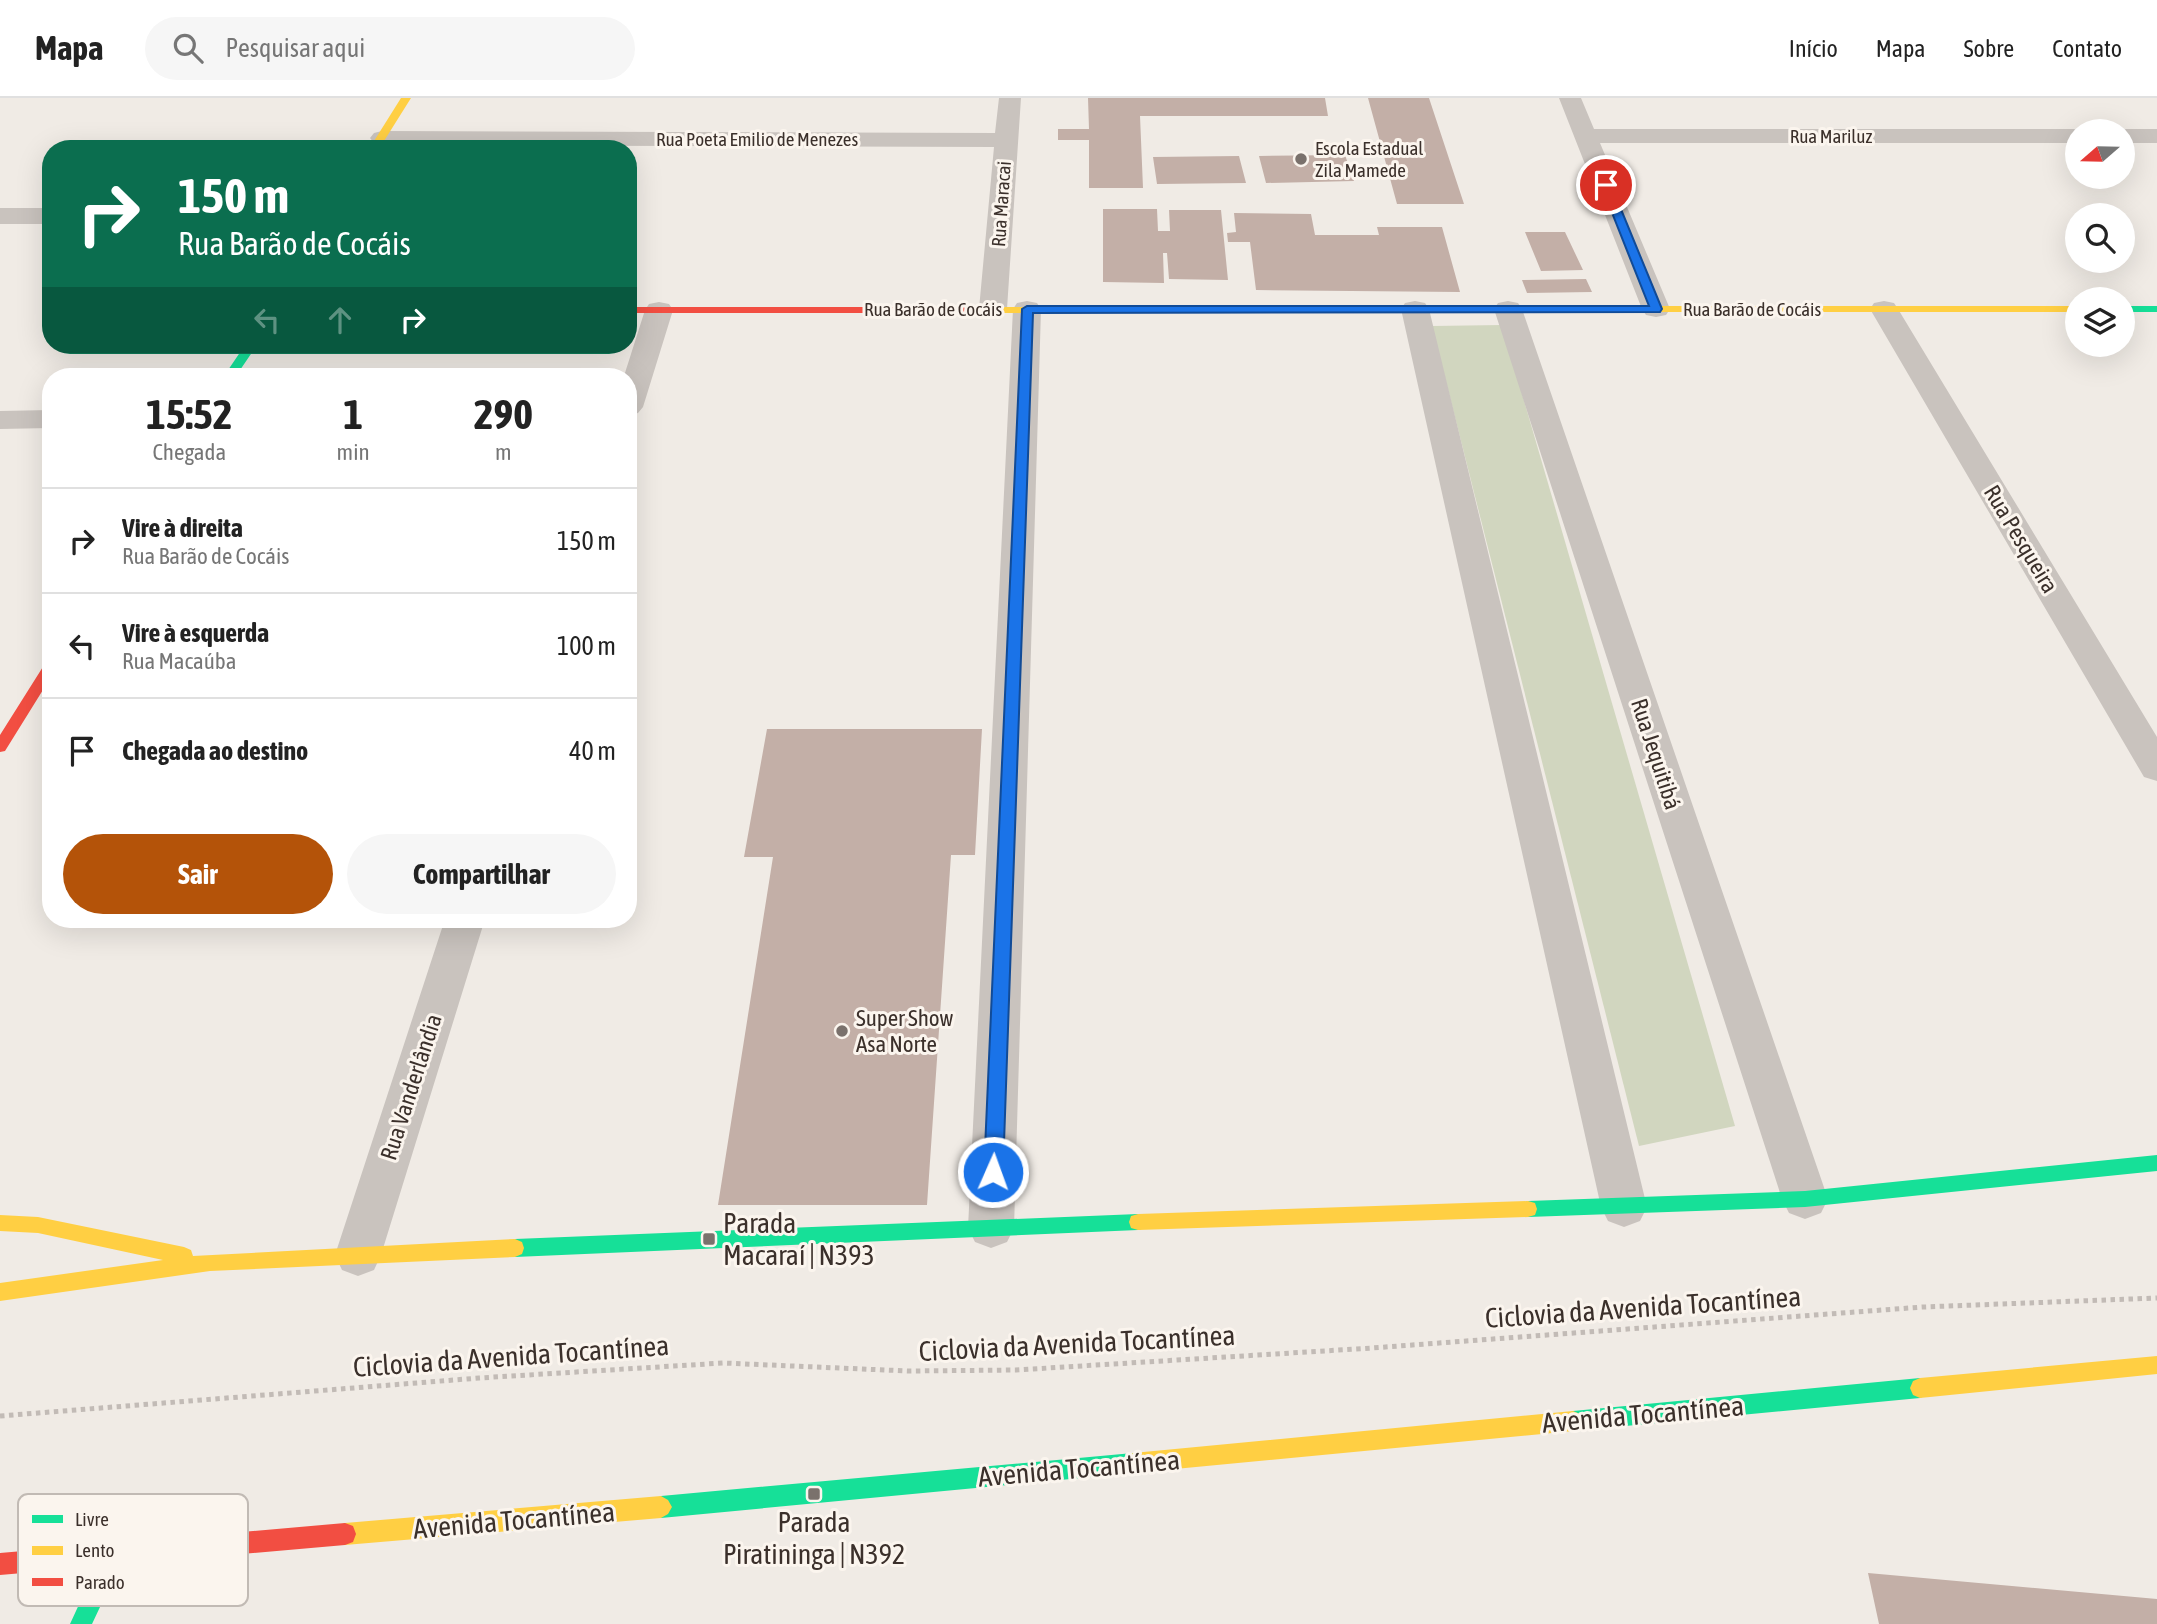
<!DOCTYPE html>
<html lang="pt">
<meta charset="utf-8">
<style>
body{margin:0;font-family:"Asap Condensed",sans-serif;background:#f6f6f6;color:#222;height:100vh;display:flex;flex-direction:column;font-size:26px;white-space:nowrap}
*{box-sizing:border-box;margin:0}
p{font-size:23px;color:#767676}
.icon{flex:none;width:38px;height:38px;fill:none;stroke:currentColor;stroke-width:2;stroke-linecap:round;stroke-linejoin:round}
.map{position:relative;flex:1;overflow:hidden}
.details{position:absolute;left:42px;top:270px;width:595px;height:560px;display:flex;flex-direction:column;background:#fff;border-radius:28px;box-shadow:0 7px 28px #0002}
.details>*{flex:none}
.top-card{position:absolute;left:42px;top:42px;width:595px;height:214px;border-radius:28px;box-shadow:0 7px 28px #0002;background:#0b6e4f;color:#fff;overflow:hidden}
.needle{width:46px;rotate:250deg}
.buttons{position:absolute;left:2065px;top:21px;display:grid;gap:14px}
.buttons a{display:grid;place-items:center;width:70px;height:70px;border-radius:50%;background:#fff;box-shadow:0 7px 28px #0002;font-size:35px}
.pin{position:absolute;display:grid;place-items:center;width:60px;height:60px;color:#fff;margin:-30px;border:4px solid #fff;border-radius:50%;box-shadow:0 2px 7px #0007}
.me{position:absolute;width:77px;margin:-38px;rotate:2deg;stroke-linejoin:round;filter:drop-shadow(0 0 5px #0008)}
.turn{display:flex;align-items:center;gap:24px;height:147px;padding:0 21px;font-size:32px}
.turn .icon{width:91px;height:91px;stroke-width:2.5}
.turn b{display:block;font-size:49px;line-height:60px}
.lanes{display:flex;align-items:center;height:66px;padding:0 21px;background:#0003;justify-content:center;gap:35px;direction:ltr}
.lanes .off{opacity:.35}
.eta{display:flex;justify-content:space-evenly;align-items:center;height:119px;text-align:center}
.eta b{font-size:42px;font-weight:700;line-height:49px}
.cta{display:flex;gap:14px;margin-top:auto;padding:14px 21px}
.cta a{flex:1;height:80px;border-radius:42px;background:#b45309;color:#fff;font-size:28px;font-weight:700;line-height:80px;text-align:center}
.cta a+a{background:#f6f6f6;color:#222}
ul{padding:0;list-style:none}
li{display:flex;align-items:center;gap:21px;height:105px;padding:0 21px;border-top:2px solid #e0e0e0}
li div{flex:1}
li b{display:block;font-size:26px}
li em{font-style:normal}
header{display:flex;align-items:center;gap:42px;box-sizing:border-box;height:98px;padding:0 35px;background:#fff;border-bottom:2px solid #e0e0e0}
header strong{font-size:33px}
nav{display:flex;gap:38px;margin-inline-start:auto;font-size:24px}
.search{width:490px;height:63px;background:#f6f6f6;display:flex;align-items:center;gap:18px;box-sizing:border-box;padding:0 24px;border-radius:38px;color:#767676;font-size:26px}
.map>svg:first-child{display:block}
.green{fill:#d1d6bf}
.building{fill:#c3afa7}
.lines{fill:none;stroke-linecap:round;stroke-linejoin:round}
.path{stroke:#c2bbb6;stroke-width:5;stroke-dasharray:4.5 4.5;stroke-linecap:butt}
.street{fill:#c9c3be;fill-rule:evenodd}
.fast{fill:#16e098;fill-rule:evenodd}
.slow{fill:#ffcf43;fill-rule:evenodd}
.jam{fill:#f24e42;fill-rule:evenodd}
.route{fill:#1a73e8;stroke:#114b97;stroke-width:2}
.poi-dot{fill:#7a716c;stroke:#fbf5ee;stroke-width:2.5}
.labels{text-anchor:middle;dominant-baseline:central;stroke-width:6;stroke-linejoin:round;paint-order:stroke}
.far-street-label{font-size:19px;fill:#3b302b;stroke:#fbf5ee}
.far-poi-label{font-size:19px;fill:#3b302b;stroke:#fbf5ee;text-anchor:start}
.street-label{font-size:23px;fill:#3b302b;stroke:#fbf5ee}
.poi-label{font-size:23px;fill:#3b302b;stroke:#fbf5ee;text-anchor:start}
.near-poi-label{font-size:28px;fill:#3b302b;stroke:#fbf5ee;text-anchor:start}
.near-street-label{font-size:28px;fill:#3b302b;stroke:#fbf5ee}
.key{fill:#fbf5ee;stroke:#c1bab4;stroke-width:2}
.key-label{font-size:19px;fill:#3b302b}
</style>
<header>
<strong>Mapa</strong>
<div class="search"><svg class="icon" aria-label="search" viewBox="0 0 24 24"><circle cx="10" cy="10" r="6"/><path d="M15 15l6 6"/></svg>Pesquisar aqui</div>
<nav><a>Início</a><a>Mapa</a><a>Sobre</a><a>Contato</a></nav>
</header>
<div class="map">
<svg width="2157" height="1526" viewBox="0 0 2157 1526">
<rect width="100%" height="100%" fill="#f0ebe5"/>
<path class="green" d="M1502 227 1735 1028 1639 1048 1432 228Z"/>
<path class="building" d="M1088 0H1325L1328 18H1140L1143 90H1089V42H1058V31H1089Z
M1368 0H1429L1464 106H1397Z
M1345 57 1354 83 1266 85 1259 58Z
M1239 58 1246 85 1157 86 1153 59Z
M1103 111H1157L1158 133H1170L1169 112H1221L1228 182 1169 181 1167 155H1163L1164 185 1103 184Z
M1234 115 1311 116 1315 137H1379L1377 129H1442L1460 194 1256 192 1250 144H1228L1227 135 1236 134Z
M1525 134H1565L1583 172 1541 173Z
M1586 181 1592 194 1527 195 1522 182Z
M767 631H982L975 757H951L927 1107H718L773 759H744Z
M1868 1475 2157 1501V1526H1879Z"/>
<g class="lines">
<path class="path" d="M0 1318 479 1280 723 1265 908 1273 1016 1272 1372 1250 1923 1209 2157 1200"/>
<path class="street" d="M999 0H1021L1007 211 1003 217 993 219 983 217 979 211 994 49 382 47 374 45 370 40 374 35 382 33 995 35Z
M1559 0H1581L1594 31H2077L2086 33H2077V45H1600L1670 211 1666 217 1656 219 1646 217 1642 211Z
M2123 31H2157V45H2123V33H2114Z
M0 110H51V126H0Z
M1027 203 1037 205 1041 211 1014 1130 1007 1144 991 1150 975 1144 968 1130 1013 211 1017 205Z
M1415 203 1425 205 1429 211 1647 1109 1640 1123 1624 1129 1608 1123 1601 1109 1401 211 1405 205Z
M1508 203 1518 205 1522 211 1828 1101 1821 1115 1805 1121 1789 1115 1782 1101 1494 211 1498 205Z
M1884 203 1894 205 1898 211 2157 639V683L2144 679 1870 211 1874 205Z
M659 204 669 206 673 212 643 309 638 315 628 318V278H624L645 212 649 206Z
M51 312V330L0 331V313Z
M445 821H485L381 1157 374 1172 358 1178 342 1172 335 1157Z"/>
<path class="fast" d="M2123 208H2157V214H2123Z
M245 247H257L236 278H224Z
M2157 1057V1073L1805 1109 1528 1119 1521 1117 1519 1111 1521 1105 1528 1103 1805 1093Z
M1138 1116 1145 1118 1147 1124 1145 1130 1138 1132 515 1159 508 1156 506 1150 508 1144 515 1141Z
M1920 1280 1927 1283 1930 1290 1927 1297 1920 1300 1573 1333 1566 1330 1563 1323 1566 1316 1573 1313Z
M1133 1355 1140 1358 1143 1365 1140 1372 1133 1375 661 1420 654 1416 650 1409 654 1402 661 1398Z
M113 1447 121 1450 124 1458 92 1526H70L105 1450Z"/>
<path class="slow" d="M401 0H411L379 51H369Z
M2077 208V214H1555L1549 211 1555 208Z
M1335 209 1339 210V214L985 215 979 212 985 209Z
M1528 1103 1535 1105 1537 1111 1535 1117 1528 1119 1138 1132 1131 1130 1129 1124 1131 1118 1138 1116Z
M0 1117 38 1119 184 1149 191 1152 193 1158 515 1141 522 1144 524 1150 522 1156 515 1159 210 1173 0 1203V1185L163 1162 38 1135 0 1133Z
M2157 1258V1276L1920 1300 1913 1297 1910 1290 1913 1283 1920 1280Z
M1573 1313 1580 1316 1583 1323 1580 1330 1573 1333 1133 1375 1126 1372 1123 1365 1126 1358 1133 1355Z
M661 1398 668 1402 672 1409 668 1416 661 1420 345 1447 337 1444 334 1436 337 1428 345 1425Z"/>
<path class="jam" d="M1555 208 1561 211 1559 213 1335 215 1329 212 1335 209Z
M628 209H985L991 212 985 215H628Z
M51 562V579L5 653 0 654V637L46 564Z
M345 1425 353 1428 356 1436 353 1444 345 1447 0 1477V1455Z"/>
</g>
<path class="route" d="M1606 84 1611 87 1662 211 1660 214 1033 215 1003 1074 1000 1080 993 1082 987 1080 984 1074 1022 211 1027 208H1649L1601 87Z"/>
<g class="poi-dot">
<circle cx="1301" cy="61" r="7"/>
<circle cx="842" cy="933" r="7"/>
<rect x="702" y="1134" width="14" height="14" rx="3.5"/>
<rect x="807" y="1389" width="14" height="14" rx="3.5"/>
</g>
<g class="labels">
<g class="far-street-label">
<text x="1831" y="38">Rua Mariluz</text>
<text x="757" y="41">Rua Poeta Emilio de Menezes</text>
<text transform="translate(1001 106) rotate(-86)">Rua Maracai</text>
<text x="933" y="211">Rua Barão de Cocáis</text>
<text x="1752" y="211">Rua Barão de Cocáis</text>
</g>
<g class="far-poi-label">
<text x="1315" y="50">Escola Estadual<tspan x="1315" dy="22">Zila Mamede</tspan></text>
</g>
<g class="street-label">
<text transform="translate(2021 441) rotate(59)">Rua Pesqueira</text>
<text transform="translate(1656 656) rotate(72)">Rua Jequitibá</text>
<text transform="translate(411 989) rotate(-72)">Rua Vanderlândia</text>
</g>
<g class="poi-label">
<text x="856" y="920">Super Show<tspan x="856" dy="26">Asa Norte</tspan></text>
</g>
<g class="near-poi-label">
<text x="723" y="1125">Parada<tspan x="723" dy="32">Macaraí | N393</tspan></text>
<text x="814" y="1424" text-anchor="middle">Parada<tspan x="814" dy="32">Piratininga | N392</tspan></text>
</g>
<g class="near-street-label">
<text transform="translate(1643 1209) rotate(-4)">Ciclovia da Avenida Tocantínea</text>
<text transform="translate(1077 1245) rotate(-3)">Ciclovia da Avenida Tocantínea</text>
<text transform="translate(511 1258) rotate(-4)">Ciclovia da Avenida Tocantínea</text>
<text transform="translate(1643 1316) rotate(-5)">Avenida Tocantínea</text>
<text transform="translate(1079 1370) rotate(-5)">Avenida Tocantínea</text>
<text transform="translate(514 1422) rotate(-5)">Avenida Tocantínea</text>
</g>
</g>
<rect x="18" y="1396" width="230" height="112" rx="10" class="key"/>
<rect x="32" y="1417" width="31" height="8" fill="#16e098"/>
<rect x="32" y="1448" width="31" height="9" fill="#ffcf43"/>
<rect x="32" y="1480" width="31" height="8" fill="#f24e42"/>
<g class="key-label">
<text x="75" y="1428">Livre</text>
<text x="75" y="1459">Lento</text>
<text x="75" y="1491">Parado</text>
</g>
</svg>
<div class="buttons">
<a><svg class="needle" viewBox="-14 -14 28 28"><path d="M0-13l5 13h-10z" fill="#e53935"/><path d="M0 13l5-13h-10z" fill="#767676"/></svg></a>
<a><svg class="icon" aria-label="search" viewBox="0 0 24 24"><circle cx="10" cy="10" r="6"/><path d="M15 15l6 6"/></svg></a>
<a><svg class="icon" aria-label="layers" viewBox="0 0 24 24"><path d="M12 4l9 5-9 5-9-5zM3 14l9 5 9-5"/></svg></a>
</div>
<div class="pin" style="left:1606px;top:87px;background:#d93025"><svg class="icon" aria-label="arrive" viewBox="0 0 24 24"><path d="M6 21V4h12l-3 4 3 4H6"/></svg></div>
<svg class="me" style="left:993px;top:1074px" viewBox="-20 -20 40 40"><circle r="17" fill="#1a73e8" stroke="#fff" stroke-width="3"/><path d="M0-11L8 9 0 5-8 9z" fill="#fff"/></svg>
<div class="top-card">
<div class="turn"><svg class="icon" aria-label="right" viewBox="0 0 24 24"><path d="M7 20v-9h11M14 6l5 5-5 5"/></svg><div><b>150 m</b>Rua Barão de Cocáis</div></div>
<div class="lanes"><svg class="icon off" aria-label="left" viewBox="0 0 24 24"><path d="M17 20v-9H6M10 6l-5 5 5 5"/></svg><svg class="icon off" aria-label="ahead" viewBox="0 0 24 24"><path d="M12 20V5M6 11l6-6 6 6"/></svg><svg class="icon" aria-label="right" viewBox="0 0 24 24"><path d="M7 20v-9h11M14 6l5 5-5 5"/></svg></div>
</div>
<section class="details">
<div class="eta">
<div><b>15:52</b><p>Chegada</p></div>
<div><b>1</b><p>min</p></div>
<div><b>290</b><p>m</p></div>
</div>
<ul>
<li><svg class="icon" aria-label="right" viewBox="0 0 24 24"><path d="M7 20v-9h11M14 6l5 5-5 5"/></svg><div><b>Vire à direita</b><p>Rua Barão de Cocáis</p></div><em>150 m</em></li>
<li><svg class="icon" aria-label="left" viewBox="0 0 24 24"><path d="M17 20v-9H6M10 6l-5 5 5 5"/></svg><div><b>Vire à esquerda</b><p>Rua Macaúba</p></div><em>100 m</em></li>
<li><svg class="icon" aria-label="arrive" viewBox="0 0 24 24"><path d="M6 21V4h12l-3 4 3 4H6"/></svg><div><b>Chegada ao destino</b></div><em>40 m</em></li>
</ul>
<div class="cta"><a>Sair</a><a>Compartilhar</a></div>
</section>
</div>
